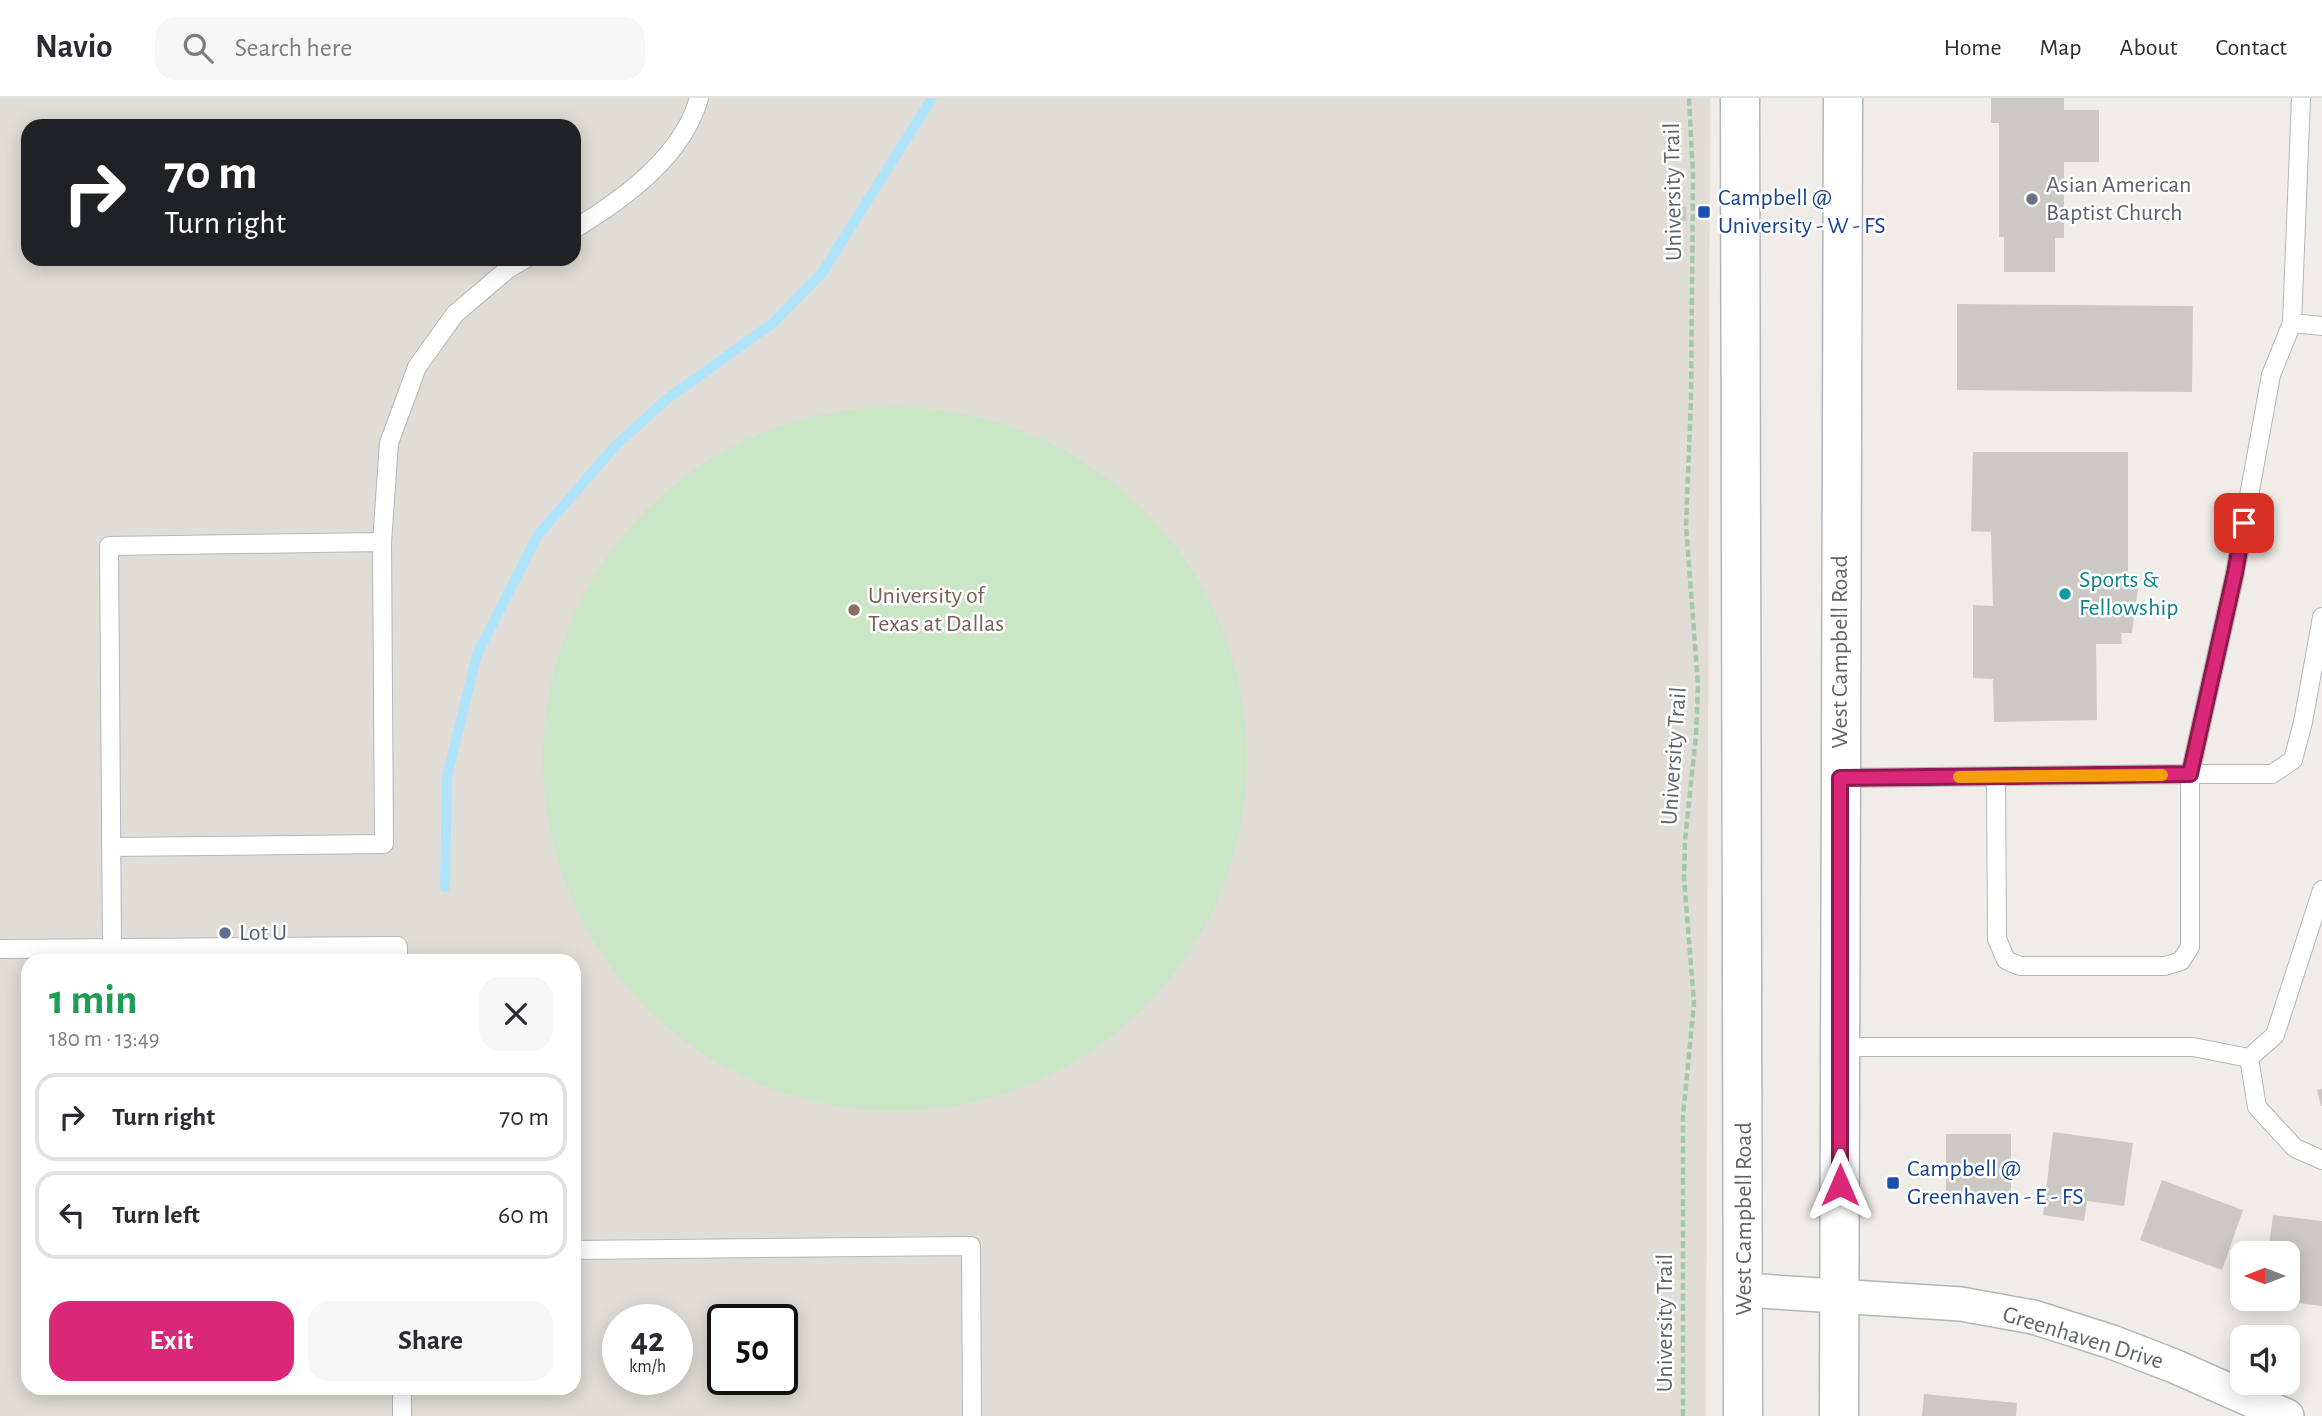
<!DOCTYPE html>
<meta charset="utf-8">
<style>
body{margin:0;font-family:"Alegreya Sans",sans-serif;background:#f7f7f7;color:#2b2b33;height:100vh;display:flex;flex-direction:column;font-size:26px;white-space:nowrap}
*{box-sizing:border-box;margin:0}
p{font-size:23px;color:#7c7c81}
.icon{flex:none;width:38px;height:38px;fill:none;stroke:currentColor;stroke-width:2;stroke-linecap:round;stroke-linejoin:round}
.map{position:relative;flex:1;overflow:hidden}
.sheet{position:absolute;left:21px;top:856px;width:560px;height:441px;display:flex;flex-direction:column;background:#fff;border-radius:21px;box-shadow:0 4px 18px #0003}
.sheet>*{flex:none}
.top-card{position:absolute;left:21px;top:21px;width:560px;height:147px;border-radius:21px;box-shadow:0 4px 18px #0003;background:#202124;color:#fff;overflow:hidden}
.needle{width:46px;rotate:270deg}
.buttons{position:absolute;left:2230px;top:1143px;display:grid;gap:14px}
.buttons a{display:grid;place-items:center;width:70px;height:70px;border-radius:14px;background:#fff;box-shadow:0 4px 18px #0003;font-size:35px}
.speed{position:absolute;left:602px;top:1206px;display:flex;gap:14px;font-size:35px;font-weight:700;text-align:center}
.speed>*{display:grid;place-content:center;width:91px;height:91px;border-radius:50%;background:#fff;box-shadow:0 4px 18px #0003;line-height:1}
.speed small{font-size:18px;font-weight:400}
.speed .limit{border:4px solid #111;border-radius:10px;background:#fff;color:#111}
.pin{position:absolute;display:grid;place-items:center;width:60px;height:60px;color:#fff;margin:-30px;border-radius:14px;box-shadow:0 4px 10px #0006}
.me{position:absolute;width:77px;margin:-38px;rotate:0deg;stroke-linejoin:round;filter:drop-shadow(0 0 5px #0008)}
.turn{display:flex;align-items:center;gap:24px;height:147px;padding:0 28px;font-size:32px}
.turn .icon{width:91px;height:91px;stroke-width:2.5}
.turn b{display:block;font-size:49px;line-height:60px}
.round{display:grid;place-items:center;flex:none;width:74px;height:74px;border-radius:21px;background:#f7f7f7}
.summary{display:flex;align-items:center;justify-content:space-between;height:119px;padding:0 28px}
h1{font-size:42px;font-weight:700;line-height:52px;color:#1e9e55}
.cta{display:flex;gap:14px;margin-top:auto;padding:14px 28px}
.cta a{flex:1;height:80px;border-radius:21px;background:#db2777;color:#fff;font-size:28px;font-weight:700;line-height:80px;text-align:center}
.cta a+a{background:#f7f7f7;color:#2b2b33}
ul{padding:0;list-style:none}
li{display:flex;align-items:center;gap:21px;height:88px;margin:0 14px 10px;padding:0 14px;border:4px solid #e1e1e2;border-radius:21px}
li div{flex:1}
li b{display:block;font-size:26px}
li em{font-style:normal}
header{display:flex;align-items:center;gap:42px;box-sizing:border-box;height:98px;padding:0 35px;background:#fff;border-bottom:2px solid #e1e1e2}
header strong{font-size:33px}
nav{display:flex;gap:38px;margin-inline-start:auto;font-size:24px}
.search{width:490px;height:63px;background:#f7f7f7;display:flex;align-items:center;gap:18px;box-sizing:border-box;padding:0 24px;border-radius:21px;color:#7c7c81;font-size:26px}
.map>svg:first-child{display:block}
.education{fill:#e0ddd6;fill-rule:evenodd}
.green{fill:#cbe5c7}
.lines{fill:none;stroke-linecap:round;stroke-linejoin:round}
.stream{stroke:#afe3f9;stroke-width:10}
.building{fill:#ccc8c4}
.lane-casing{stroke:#b3b6b9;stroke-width:20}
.street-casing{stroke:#b3b6b9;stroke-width:36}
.secondary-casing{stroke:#b2b6b9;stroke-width:41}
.path{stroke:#a2c8a7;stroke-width:4.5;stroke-dasharray:7 3.5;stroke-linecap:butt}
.lane{stroke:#fff;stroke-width:18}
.street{stroke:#fff;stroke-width:33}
.secondary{stroke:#fff;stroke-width:38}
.route-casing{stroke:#8e194d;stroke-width:18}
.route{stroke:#db2777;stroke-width:12}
.slow{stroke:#f59e0b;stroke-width:12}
.worship-dot{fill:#6b7280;stroke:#fff;stroke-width:2.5}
.transit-dot{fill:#1a4fb4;stroke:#fff;stroke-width:2.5}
.culture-dot{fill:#0f9aa8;stroke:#fff;stroke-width:2.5}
.education-dot{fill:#8d6e63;stroke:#fff;stroke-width:2.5}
.service-dot{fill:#5c6f8a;stroke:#fff;stroke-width:2.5}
.labels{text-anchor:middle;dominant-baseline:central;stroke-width:5;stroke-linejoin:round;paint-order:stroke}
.worship-label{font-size:24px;fill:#5b616d;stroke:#fff;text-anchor:start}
.street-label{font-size:24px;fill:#5f6467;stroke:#fff}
.transit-label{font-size:24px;fill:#164399;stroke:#fff;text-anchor:start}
.culture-label{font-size:24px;fill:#0d838f;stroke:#fff;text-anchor:start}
.education-label{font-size:24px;fill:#785e54;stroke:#fff;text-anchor:start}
.service-label{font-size:24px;fill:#4e5e75;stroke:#fff;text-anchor:start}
</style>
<header>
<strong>Navio</strong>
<div class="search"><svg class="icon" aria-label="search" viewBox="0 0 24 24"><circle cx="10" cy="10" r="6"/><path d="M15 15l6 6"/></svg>Search here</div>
<nav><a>Home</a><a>Map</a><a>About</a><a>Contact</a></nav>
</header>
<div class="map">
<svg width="2322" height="1318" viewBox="0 0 2322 1318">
<rect width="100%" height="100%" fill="#f0ede8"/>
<path class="education" d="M0 0H1710L1706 1318H0ZM28 28H574V161H28ZM28 863H574V1290H28ZM618 1222H677V1281H618ZM723 1222H782V1281H723Z"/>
<path class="green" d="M543 661a352 352 0 1 1 704 0a352 352 0 1 1-704 0Z"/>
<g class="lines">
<path class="stream" d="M445 789 447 679 477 556 538 437 615 348 667 301 773 225 822 175 932 0"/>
</g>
<path class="building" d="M1991 0H2064V12H2099V64H2064V140H2055V174H2004V139H1999V25H1991Z
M1680 109H1686L1687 123H1680Z
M1957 206 2193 208 2192 294 1957 292Z
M1973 354H2128V483L2139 484 2132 535H2121L2122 546H2096L2097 622 1994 624 1993 581 1973 580V507L1993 508 1991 434 1971 433Z
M2322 991V1008H2321L2317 992Z
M2053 1034 2133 1045 2124 1108 2087 1103 2084 1123 2043 1117Z
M1946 1036H2011V1105H1946Z
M2162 1082 2243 1112 2222 1172 2140 1142Z
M2273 1117 2322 1123V1208L2277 1202 2287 1200V1155H2268Z
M1924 1296 2017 1305 2016 1318H1922Z"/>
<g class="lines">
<g class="lane-casing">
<path id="lane" d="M574 131C624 101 683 58 699 0
M2292 225 2301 0
M2322 228 2292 225 2271 277 2235 475 2190 676H2272L2293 662 2303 624 2322 519
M1840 680 2190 676V849L2181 863 2165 868H2020L2006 862 1997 841 1996 679
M111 749 384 746 382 444
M0 851 398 848V863
M112 851 109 448 382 444 389 345 417 269 455 216 508 171 525 161
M1840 949H2193L2249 960 2275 937 2322 792
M2249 960 2257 1009 2295 1050 2322 1062
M574 1152 971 1148 972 1318
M402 1290V1318"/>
</g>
<g class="street-casing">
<path id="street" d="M1744 1192 1961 1206 2033 1219 2112 1244 2174 1268 2287 1318"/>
</g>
<g class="secondary-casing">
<path id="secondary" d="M1740 0 1743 1318
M1839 1318 1843 0"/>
</g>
<path class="path" d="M1683 1318V1018L1694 905 1684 780 1685 743 1696 637 1698 587 1686 427 1691 302 1693 77 1689 0"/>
<use href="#lane" class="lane"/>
<use href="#street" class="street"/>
<use href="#secondary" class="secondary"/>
</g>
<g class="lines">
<g class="route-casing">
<path id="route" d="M1840 1087V680L2190 676 2235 475 2244 425"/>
</g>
<use href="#route" class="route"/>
<path class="slow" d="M1959 679 2162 677"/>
</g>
<circle class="worship-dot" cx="2032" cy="101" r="7"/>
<g class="transit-dot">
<rect x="1697" y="107" width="14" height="14" rx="3.5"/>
<rect x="1886" y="1078" width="14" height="14" rx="3.5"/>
</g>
<circle class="culture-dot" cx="2065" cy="496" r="7"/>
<circle class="education-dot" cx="854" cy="512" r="7"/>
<circle class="service-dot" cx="225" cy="835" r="7"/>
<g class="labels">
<g class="worship-label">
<text x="2046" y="87">Asian American<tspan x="2046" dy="28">Baptist Church</tspan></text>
</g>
<g class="street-label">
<text transform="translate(1673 94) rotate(-91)">University Trail</text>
<text transform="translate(1840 554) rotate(-90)">West Campbell Road</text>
<text transform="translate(1674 658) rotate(-86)">University Trail</text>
<text transform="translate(1744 1121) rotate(-90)">West Campbell Road</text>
<text transform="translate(1665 1225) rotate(-90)">University Trail</text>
<text transform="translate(2083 1240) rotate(17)">Greenhaven Drive</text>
</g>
<g class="transit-label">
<text x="1718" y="100">Campbell @<tspan x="1718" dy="28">University - W - FS</tspan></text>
<text x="1907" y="1071">Campbell @<tspan x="1907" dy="28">Greenhaven - E - FS</tspan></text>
</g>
<g class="culture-label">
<text x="2079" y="482">Sports &amp;<tspan x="2079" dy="28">Fellowship</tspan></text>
</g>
<g class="education-label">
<text x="868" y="498">University of<tspan x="868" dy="28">Texas at Dallas</tspan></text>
</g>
<g class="service-label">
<text x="239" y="835">Lot U</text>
</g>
</g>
</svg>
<div class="buttons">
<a><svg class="needle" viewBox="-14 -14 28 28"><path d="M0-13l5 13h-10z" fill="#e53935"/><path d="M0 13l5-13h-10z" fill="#7c7c81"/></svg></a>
<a><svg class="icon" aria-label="sound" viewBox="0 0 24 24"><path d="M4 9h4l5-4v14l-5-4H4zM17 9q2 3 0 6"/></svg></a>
</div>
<div class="speed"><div>42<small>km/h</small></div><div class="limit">50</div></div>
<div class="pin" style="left:2244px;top:425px;background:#d93025"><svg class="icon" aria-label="arrive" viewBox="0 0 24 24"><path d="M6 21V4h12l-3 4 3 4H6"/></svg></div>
<svg class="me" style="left:1840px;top:1087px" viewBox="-20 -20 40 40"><path d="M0-17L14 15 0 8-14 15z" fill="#db2777" stroke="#fff" stroke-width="4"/></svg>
<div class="top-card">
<div class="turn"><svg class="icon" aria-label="right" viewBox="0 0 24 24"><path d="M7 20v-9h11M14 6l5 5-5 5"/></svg><div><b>70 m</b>Turn right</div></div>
</div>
<section class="sheet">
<div class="summary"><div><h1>1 min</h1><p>180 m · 13:49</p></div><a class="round"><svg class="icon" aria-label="close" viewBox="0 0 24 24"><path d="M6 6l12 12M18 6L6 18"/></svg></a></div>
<ul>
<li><svg class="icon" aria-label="right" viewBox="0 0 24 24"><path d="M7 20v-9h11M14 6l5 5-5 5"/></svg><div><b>Turn right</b></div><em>70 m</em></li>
<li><svg class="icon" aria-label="left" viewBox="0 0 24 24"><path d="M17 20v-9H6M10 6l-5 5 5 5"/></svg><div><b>Turn left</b></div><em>60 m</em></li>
</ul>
<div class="cta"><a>Exit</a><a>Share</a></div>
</section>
</div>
